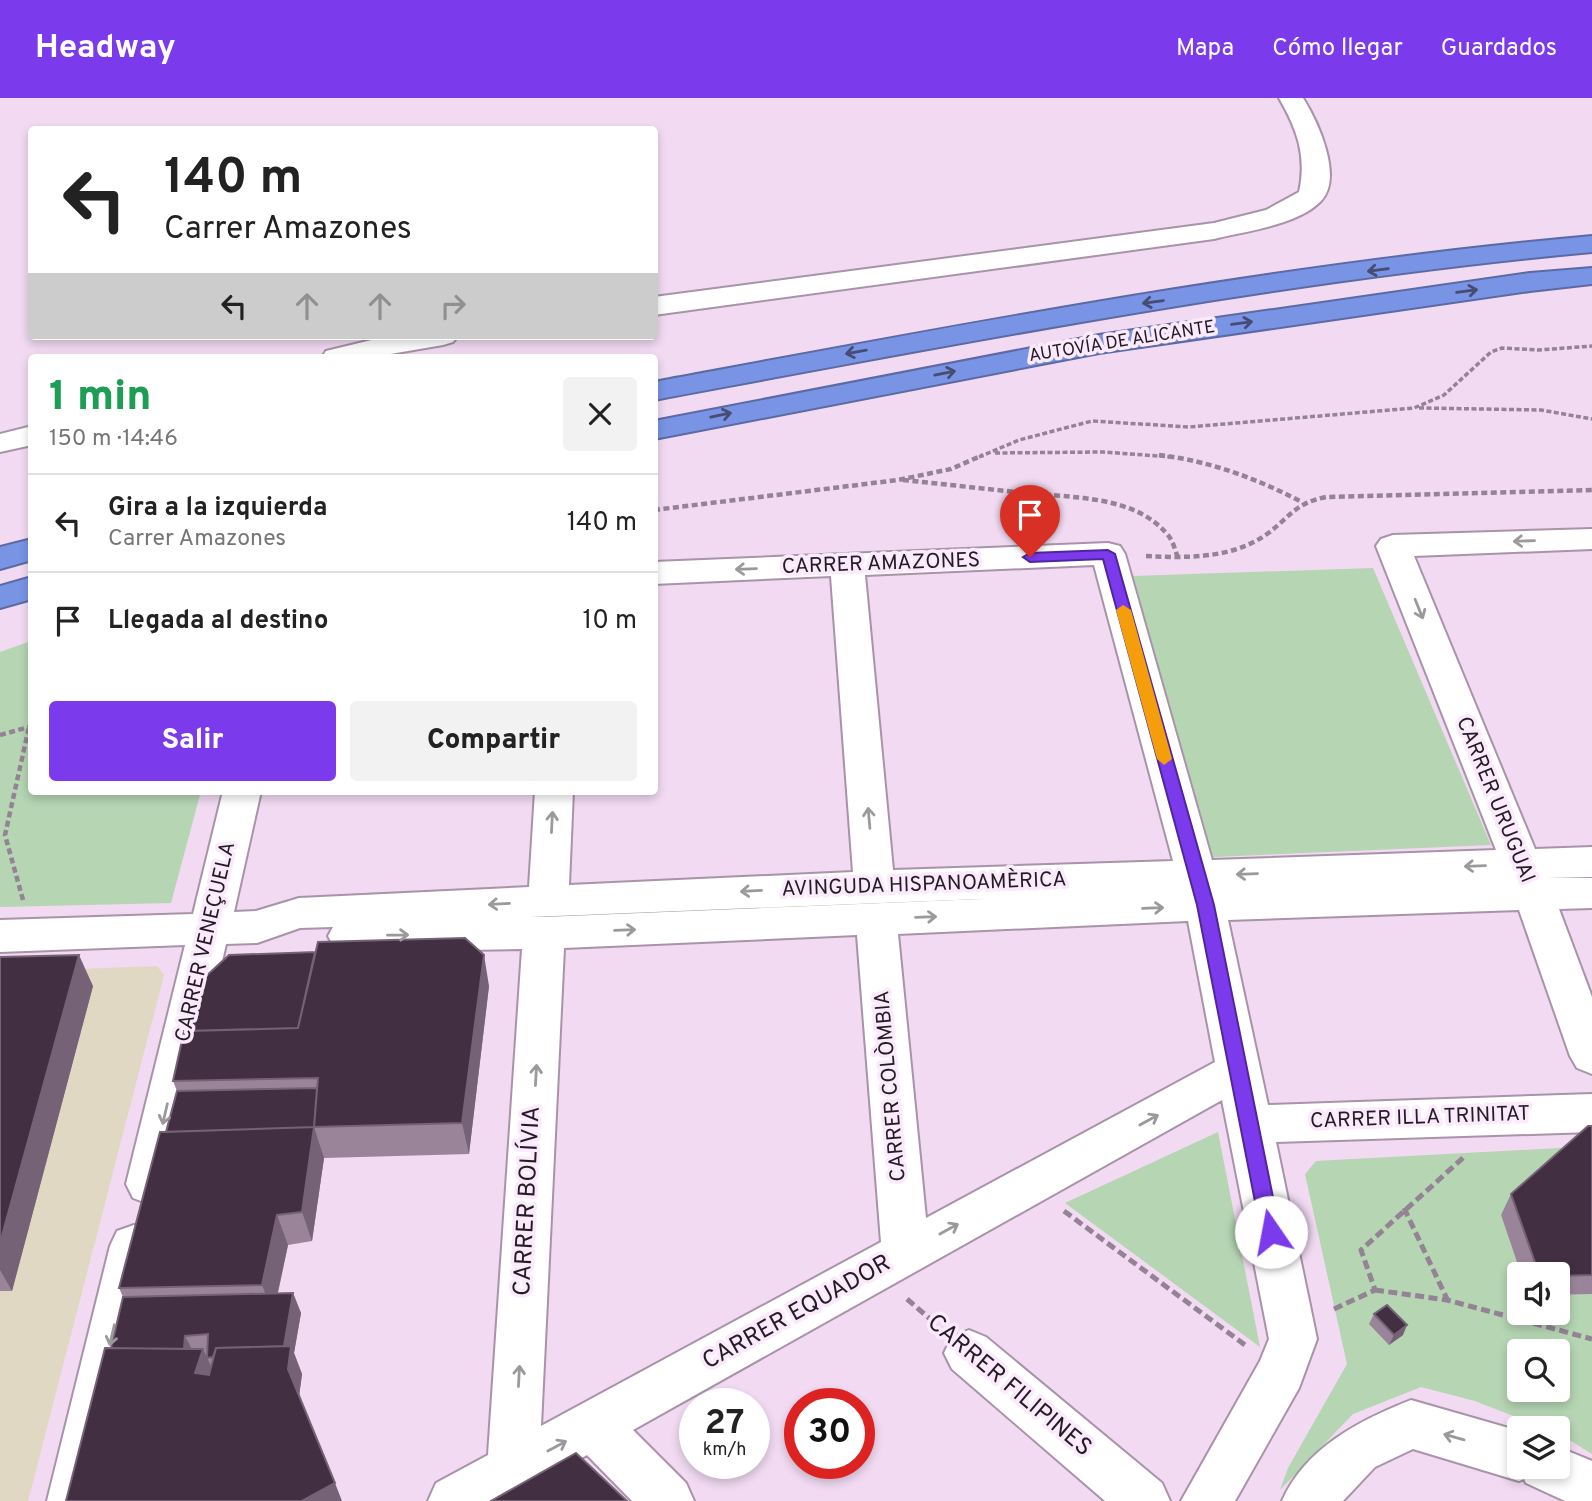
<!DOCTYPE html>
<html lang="es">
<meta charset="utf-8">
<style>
body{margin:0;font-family:Overpass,sans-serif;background:#f2f2f2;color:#222;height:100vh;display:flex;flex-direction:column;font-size:26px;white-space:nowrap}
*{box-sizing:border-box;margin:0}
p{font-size:23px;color:#767676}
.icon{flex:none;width:38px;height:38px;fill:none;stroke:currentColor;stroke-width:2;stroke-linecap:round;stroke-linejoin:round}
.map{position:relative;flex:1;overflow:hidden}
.details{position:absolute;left:28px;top:256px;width:630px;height:441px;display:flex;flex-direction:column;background:#fff;border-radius:7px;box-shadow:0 4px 10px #0003}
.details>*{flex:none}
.hud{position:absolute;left:28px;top:28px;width:630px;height:214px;border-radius:7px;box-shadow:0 4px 10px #0003;background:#fff;color:#222;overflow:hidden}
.buttons{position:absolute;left:1507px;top:1164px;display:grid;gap:14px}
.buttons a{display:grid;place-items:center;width:63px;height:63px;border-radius:7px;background:#fff;box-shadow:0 4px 10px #0003;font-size:35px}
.speed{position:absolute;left:679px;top:1290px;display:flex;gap:14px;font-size:35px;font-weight:700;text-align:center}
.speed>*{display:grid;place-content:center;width:91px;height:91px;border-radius:50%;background:#fff;box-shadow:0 4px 10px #0003;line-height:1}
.speed small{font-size:18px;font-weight:400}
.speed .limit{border:10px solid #d22;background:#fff;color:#111}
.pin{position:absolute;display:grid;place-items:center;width:60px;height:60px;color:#fff;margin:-72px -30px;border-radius:50% 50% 50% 0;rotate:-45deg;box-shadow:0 0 7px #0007}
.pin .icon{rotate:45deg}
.me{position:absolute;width:77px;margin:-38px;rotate:348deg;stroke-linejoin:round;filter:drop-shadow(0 0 5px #0008)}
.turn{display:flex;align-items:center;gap:24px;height:147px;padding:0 21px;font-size:32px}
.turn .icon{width:91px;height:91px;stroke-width:2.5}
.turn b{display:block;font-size:49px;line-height:60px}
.lanes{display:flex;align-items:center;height:66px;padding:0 21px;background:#0003;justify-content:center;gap:35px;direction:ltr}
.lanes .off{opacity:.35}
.round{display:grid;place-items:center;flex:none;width:74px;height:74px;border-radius:7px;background:#f2f2f2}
.headline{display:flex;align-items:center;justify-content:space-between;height:119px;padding:0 21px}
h1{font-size:42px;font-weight:800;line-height:52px;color:#1e9e55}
.action{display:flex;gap:14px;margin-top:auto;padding:14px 21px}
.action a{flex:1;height:80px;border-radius:7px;background:#7c3aed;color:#fff;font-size:28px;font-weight:800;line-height:80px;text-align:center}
.action a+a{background:#f2f2f2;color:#222}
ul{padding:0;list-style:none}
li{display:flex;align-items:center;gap:21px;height:98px;padding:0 21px;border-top:2px solid #e0e0e0}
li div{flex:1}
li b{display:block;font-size:26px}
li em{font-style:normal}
header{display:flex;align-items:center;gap:42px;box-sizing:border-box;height:98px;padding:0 35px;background:#7c3aed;color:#fff}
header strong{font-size:33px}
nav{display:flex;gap:38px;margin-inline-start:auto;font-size:24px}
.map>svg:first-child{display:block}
.education{fill:#e1d8c3}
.green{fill:#b5d5b3;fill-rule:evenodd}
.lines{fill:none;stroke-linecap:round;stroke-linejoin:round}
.minor-casing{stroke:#a893a9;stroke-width:4}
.highway-casing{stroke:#5b6aa2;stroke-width:4}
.path-far2{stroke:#948395;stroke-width:3.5;stroke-dasharray:5 2.5;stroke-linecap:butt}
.path-far1{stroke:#948395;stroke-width:4.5;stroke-dasharray:6 3.5;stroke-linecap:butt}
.path{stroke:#948395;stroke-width:5;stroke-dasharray:9 4.5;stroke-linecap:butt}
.minor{fill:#fff;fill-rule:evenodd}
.highway{fill:#7994e5;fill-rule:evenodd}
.wall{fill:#9a849a}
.shaded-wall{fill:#766276}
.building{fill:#422f41;stroke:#766276;stroke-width:2}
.oneway{stroke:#464c72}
.oneway2{stroke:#9c999d}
.route{fill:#7c3aed;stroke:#51269a;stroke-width:2}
.slow{fill:#f59e0b}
.labels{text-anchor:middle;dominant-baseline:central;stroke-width:7;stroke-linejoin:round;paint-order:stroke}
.far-street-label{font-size:18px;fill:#241c25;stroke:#fbe9fc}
.street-label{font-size:21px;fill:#241c25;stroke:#fbe9fc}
.near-street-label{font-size:24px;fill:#241c25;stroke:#fbe9fc}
</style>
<header>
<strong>Headway</strong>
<nav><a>Mapa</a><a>Cómo llegar</a><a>Guardados</a></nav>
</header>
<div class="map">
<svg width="1592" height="1403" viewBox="0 0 1592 1403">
<rect width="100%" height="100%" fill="#f1daf2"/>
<path class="education" d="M157 868 164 877 28 1403H0V874Z"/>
<path class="green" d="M1373 470 1491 747 1213 759 1133 478Z
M31 543 32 693H201L171 805 0 809V554Z
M1218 1034 1260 1249 1065 1105Z
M1578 1049 1501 1117 1521 1176 1519 1214H1558V1197L1592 1196V1356L1558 1335V1330H1544L1475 1303 1421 1289 1353 1316 1280 1392 1288 1370 1347 1266 1305 1076 1316 1063ZM1519 1253H1558V1292H1519Z"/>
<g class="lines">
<g class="minor-casing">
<path id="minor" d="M1279 0H1303C1317 22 1344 79 1321 103 1298 127 1246 133 1214 141L654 217V199L1214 125 1266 112 1299 94C1307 58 1297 31 1279 0Z
M388 238H458L453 244 443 247 373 259H322L326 253Z
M32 328V347L0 354V336Z
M1592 431V451L1414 458 1535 751 1592 749V779L1547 780H1592V810L1559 811 1592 899V976L1577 970 1570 958 1519 812 1228 822 1268 1007 1592 996V1034L1276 1044 1317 1241 1299 1290 1235 1403H1181L1260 1263 1269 1241 1222 1002 633 1332 686 1385 694 1403H632L587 1357 505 1403H428L436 1385 488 1357 522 851 349 854 334 849 328 838 333 829 300 830 257 845 226 846 172 1086 165 1100 149 1106 133 1100 126 1086 185 847 0 854V822L193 816 223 693H261L234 814 256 813 299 800 529 789 535 693H573L569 787 853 774 831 478 654 486V464L1108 445 1120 448 1125 456 1212 762 1496 752 1376 448 1381 441 1393 437ZM1094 467 1173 763 893 772 865 477ZM1177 793 544 819H531ZM1188 823 1215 964 926 1120 898 836ZM857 837 881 1144 541 1328 564 850Z
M134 1127 151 1133 158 1148 99 1403H47L110 1148 117 1133Z
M969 1232 986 1239 1162 1385 1170 1403H1105L952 1271 944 1255 952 1239Z
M1411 1302 1519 1333V1368H1558V1349L1592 1363V1403H1565L1526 1385 1524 1381 1519 1383 1413 1351 1375 1369 1343 1403H1282C1305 1350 1360 1322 1411 1302Z"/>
</g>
<g class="highway-casing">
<path id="highway" d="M1592 138V154C1277 183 965 244 654 302V284C965 226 1277 166 1592 138Z
M1592 170V186L1530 193 1099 255 654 341V323L1099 237 1530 175Z
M32 441V462L0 471V449Z
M32 479V501L0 510V488Z"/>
</g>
<path class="path-far2" d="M1419 310 1541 312 1592 321
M995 355 1103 354 1172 359
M979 359 1019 342 1092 323 1189 329 1414 310 1444 297 1491 254 1502 250 1539 252 1592 248"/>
<path class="path-far1" d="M1159 357C1210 363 1255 380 1300 403
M903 382C944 386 985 391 1026 395 1072 400 1134 397 1167 436 1173 442 1175 452 1178 460
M654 412 898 382 951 371 983 357
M1146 458C1187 460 1232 461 1267 436 1290 419 1295 405 1326 399L1592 392
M0 637 29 629
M23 802 5 737 29 629"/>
<path class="path" d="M1404 1110 1447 1201
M1064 1113 1245 1247
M1375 1192 1447 1202 1592 1241
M907 1201 937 1227
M1334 1211 1375 1192 1361 1152 1464 1059"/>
<use href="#minor" class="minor"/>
<use href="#highway" class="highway"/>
</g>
<path class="wall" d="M0 859 93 888 12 1193H0Z
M489 888 469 1056 324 1060 312 1143 288 1147 278 1195H293L301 1215 294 1255 302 1276 299 1298 111 1250 123 1199 119 1190 166 1034 177 993 173 983 190 933Z
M1592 1028V1196L1558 1197V1176H1521L1501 1117 1511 1096Z
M1374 1216 1403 1237 1389 1247 1369 1226Z"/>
<path class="shaded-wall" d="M79 857 93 888 12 1193 0 1172V1145Z
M484 857 489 888 469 1056 462 1025Z
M314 1029 324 1060 312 1143 302 1114Z
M277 1117 288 1147 273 1216 262 1187Z
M293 1195 301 1215 294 1255 302 1276 299 1299 283 1257Z
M1407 1227 1403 1237 1389 1247 1394 1237Z
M185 1238 195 1257 183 1260Z
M203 1251 216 1279 195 1275Z
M335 1385 342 1403H302Z"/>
<path class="building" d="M465 840 484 857 462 1025 314 1029 318 980 173 983 184 933 298 930 318 844Z
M315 854 298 930 190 933 205 879 229 857Z
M79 857 0 1145V859Z
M317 990 314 1029 166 1034 177 993Z
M1588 1028H1592V1177L1558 1178V1176H1539L1511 1096Z
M314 1029 302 1114 277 1117 262 1187 119 1190 160 1034Z
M293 1195 284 1248 216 1250 213 1259 207 1260 208 1236 185 1238 184 1251 111 1250 123 1199Z
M1387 1207 1407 1227 1394 1237 1374 1216Z
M291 1248 288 1271 335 1385 302 1403H66L105 1250 203 1251 195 1275 209 1277 216 1250Z
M576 1355 627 1403H491Z"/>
<defs><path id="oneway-shaft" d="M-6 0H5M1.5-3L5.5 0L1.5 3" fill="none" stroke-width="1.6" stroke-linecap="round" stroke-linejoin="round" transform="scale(1.75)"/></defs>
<g class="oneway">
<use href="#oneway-shaft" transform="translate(1378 172) rotate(172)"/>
<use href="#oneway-shaft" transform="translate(1467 193) rotate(-8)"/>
<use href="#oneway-shaft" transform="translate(1153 204) rotate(172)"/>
<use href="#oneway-shaft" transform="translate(1242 225) rotate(-8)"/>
<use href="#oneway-shaft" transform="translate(856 254) rotate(170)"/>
<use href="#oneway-shaft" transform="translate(945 275) rotate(-11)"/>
<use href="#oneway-shaft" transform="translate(721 317) rotate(-12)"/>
</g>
<g class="oneway2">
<use href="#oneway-shaft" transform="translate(1524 443) rotate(178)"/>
<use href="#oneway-shaft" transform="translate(746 471) rotate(178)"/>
<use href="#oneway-shaft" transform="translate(1419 511) rotate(68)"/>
<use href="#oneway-shaft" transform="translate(869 720) rotate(-95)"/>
<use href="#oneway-shaft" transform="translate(552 724) rotate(-87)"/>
<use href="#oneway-shaft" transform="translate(1475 768) rotate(178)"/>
<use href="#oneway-shaft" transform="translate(1247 776) rotate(178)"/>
<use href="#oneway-shaft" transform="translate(751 793) rotate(177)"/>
<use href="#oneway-shaft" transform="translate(499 806) rotate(177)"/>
<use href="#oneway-shaft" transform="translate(1153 810) rotate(-2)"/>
<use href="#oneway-shaft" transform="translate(926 819) rotate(-2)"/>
<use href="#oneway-shaft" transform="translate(625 832) rotate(-2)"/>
<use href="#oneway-shaft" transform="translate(398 837) rotate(-1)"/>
<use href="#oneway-shaft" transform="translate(536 977) rotate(-87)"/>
<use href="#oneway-shaft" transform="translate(165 1016) rotate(103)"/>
<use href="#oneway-shaft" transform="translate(1149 1022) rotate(-29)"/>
<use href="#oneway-shaft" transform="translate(949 1131) rotate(-29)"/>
<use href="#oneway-shaft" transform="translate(112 1237) rotate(103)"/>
<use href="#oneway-shaft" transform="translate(519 1278) rotate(-87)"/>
<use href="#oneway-shaft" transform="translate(1454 1339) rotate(-164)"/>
<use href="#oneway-shaft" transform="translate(557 1348) rotate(-28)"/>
</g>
<path class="route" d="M1108 452 1115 456 1214 807 1280 1134 1278 1140 1271 1142 1264 1140 1261 1134 1197 807 1103 461 1030 464 1023 459 1030 455Z"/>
<path class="slow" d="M1123 507 1131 512 1172 661 1164 667 1157 661 1116 512Z"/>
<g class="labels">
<g class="far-street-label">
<text transform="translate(1122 244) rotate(-9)">AUTOVÍA DE ALICANTE</text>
</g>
<g class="street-label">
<text transform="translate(881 466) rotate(-2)">CARRER AMAZONES</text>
<text transform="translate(1495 702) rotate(68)">CARRER URUGUAI</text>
<text transform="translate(924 787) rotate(-2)">AVINGUDA HISPANOAMÈRICA</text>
<text transform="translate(206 844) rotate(-77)">CARRER VENEÇUELA</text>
<text transform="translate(891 988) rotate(-95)">CARRER COLÒMBIA</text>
<text transform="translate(1420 1020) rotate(-2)">CARRER ILLA TRINITAT</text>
</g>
<g class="near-street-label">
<text transform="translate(528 1103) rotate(-87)">CARRER BOLÍVIA</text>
<text transform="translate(797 1215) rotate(-29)">CARRER EQUADOR</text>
<text transform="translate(1009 1288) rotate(40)">CARRER FILIPINES</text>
</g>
</g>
</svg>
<div class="buttons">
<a><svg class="icon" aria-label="sound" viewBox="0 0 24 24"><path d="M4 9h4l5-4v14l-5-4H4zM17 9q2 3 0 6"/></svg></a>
<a><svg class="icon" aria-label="search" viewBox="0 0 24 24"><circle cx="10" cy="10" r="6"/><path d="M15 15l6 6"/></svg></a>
<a><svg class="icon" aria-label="layers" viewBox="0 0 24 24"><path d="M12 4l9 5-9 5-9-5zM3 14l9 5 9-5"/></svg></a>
</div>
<div class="speed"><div>27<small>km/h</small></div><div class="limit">30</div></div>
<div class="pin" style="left:1030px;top:459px;background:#d93025"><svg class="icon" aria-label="arrive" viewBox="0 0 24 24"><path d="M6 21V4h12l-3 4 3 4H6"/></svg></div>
<svg class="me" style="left:1271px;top:1134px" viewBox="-20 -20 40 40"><circle r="19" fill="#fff"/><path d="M0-13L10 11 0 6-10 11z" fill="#7c3aed"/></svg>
<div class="hud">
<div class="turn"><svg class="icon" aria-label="left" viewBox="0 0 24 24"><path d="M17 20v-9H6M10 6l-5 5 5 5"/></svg><div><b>140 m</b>Carrer Amazones</div></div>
<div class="lanes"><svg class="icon" aria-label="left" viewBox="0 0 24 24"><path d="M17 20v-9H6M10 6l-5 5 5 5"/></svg><svg class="icon off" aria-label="ahead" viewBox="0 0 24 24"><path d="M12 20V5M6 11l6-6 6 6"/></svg><svg class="icon off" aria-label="ahead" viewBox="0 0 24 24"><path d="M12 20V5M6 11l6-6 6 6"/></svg><svg class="icon off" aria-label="right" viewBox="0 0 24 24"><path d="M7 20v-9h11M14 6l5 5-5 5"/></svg></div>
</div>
<section class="details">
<div class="headline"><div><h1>1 min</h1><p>150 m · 14:46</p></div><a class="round"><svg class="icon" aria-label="close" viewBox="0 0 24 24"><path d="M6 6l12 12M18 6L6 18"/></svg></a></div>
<ul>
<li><svg class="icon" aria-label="left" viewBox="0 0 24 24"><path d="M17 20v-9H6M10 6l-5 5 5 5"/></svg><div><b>Gira a la izquierda</b><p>Carrer Amazones</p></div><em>140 m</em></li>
<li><svg class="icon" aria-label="arrive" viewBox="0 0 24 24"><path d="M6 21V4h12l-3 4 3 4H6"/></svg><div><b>Llegada al destino</b></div><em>10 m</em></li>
</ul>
<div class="action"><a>Salir</a><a>Compartir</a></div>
</section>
</div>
